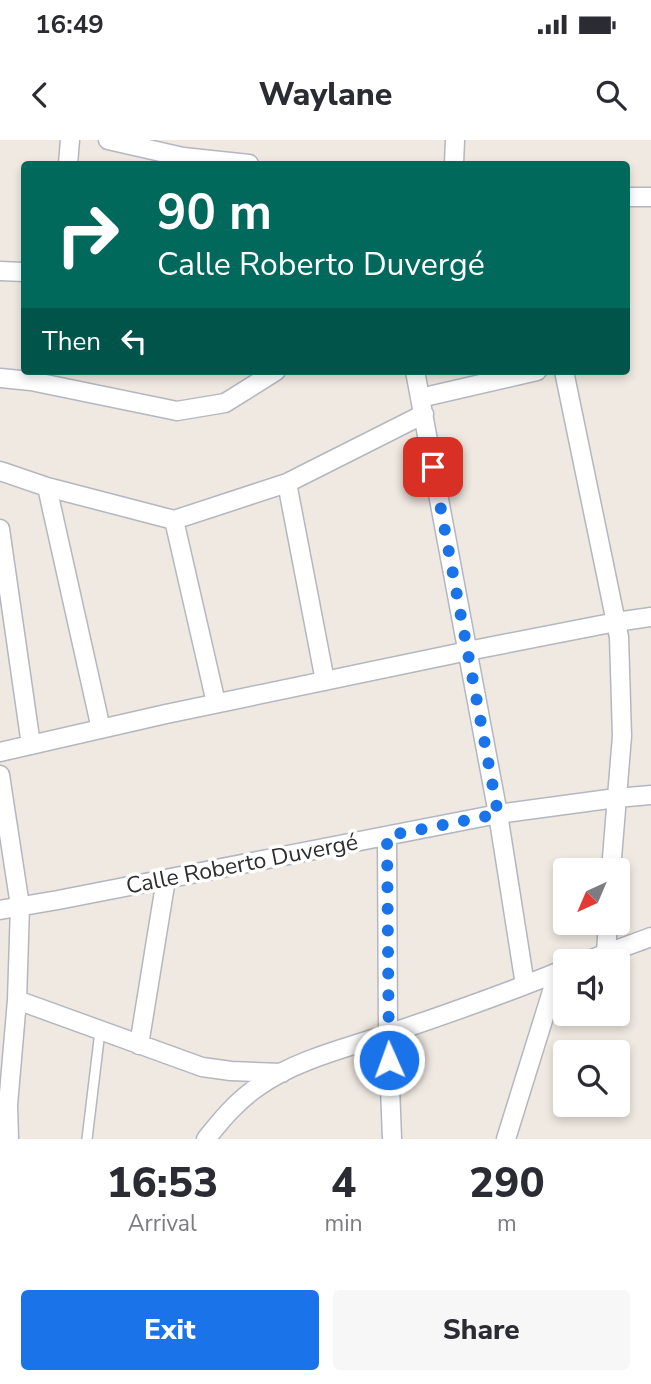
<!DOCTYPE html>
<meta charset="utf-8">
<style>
body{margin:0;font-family:"Nunito Sans",sans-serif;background:#f7f7f7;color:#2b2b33;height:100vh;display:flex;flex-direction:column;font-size:26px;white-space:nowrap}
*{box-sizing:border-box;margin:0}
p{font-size:23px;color:#7c7c81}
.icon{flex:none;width:38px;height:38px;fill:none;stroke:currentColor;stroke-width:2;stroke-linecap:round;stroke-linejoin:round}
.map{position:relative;height:999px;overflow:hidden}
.panel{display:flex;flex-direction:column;background:#fff;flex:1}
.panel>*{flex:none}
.banner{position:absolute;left:21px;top:21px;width:609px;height:214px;border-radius:7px;box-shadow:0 4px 10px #0003;background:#00695c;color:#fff;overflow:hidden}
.needle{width:46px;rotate:224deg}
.controls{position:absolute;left:553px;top:718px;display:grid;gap:14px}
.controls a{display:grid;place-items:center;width:77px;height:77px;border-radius:7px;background:#fff;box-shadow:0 4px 10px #0003;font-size:35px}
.pin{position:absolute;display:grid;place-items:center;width:60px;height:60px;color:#fff;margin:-30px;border-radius:14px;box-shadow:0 4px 10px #0006}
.me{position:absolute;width:77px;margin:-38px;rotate:358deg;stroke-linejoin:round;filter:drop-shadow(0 0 5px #0008)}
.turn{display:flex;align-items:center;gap:24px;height:147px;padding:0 21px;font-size:32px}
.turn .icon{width:91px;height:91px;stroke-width:2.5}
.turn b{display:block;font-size:49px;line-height:60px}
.then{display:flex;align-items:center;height:66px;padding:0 21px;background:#0003;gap:14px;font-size:26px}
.eta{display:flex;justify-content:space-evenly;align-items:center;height:119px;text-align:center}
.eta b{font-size:42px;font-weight:800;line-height:49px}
.primary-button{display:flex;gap:14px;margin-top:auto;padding:14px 21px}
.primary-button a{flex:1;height:80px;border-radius:7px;background:#1a73e8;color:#fff;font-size:28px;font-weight:800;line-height:80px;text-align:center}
.primary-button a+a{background:#f7f7f7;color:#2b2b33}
.status{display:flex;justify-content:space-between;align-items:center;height:49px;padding:0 35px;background:#fff;direction:ltr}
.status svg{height:19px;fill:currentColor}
header{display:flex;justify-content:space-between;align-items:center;height:91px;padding:0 21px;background:#fff;font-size:32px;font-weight:800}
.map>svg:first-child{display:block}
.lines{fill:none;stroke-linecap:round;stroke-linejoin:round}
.service-casing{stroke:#b4b7c1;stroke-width:12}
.minor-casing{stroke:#b4b7c1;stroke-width:21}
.service{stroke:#fff;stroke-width:9}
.minor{stroke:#fff;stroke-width:18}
.route{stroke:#1a73e8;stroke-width:12;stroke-dasharray:0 21.6}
.labels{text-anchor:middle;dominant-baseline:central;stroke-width:7;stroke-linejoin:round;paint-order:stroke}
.street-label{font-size:23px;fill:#2e2e2e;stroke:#fff}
</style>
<div class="status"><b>16:49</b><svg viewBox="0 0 49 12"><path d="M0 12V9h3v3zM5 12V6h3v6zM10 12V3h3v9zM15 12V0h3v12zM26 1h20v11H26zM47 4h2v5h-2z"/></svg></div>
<header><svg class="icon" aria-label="back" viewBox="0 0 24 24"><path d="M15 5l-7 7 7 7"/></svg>Waylane<svg class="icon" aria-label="search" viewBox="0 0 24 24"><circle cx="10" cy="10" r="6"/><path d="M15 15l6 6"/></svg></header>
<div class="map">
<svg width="651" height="999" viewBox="0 0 651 999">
<rect width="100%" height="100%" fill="#efe9e1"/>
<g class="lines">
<g class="service-casing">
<path id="service" d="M87 999 100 891"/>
</g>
<g class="minor-casing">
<path id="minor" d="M108 0 183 17 249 24
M68 24 70 0
M454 24 455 0
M626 57H651
M0 131 24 132
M415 231 498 674 525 845
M564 231 619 497 622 596 611 730
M0 238 31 241 177 271 225 263 276 231
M420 258 537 231
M0 331 47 347 174 380 287 343 424 274
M287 343 325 541
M47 347 101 589
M174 380 216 563
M0 389 31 605
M0 612 166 574 468 511 616 482 651 477
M0 635 20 766 17 860 8 965 9 999
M387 696 388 894 392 999
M0 770 58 760 498 674 616 658 651 655
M606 813 608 782
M586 821 651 797
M17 860 202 927 231 931 282 933
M139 905 166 739
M206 999C222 979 238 960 259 946 296 920 346 908 388 894 447 874 508 853 565 829
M506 999 558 832"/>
</g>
<use href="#service" class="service"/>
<use href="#minor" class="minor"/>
</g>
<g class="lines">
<path class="route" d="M389 920 387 696 498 674 433 327"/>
</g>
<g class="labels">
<g class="street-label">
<text transform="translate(242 724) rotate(-11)">Calle Roberto Duvergé</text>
</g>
</g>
</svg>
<div class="controls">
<a><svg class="needle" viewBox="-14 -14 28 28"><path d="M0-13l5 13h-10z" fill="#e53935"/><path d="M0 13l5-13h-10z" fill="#7c7c81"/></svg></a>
<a><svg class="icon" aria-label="sound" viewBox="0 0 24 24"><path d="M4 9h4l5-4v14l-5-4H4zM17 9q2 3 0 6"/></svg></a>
<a><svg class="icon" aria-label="search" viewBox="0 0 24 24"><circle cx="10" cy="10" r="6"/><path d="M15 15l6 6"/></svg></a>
</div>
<div class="pin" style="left:433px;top:327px;background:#d93025"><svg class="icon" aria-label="arrive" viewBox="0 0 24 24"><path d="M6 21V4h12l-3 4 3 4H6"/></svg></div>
<svg class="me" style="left:389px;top:920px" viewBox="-20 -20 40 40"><circle r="17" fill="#1a73e8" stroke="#fff" stroke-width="3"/><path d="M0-11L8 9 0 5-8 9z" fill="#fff"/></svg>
<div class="banner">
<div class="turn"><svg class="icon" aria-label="right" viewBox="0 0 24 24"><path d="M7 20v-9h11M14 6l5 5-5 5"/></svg><div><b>90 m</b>Calle Roberto Duvergé</div></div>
<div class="then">Then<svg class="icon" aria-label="left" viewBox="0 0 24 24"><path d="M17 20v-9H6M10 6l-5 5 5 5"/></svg></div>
</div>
</div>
<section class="panel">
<div class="eta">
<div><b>16:53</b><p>Arrival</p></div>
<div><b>4</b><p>min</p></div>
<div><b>290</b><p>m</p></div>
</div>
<div class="primary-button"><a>Exit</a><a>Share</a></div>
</section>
